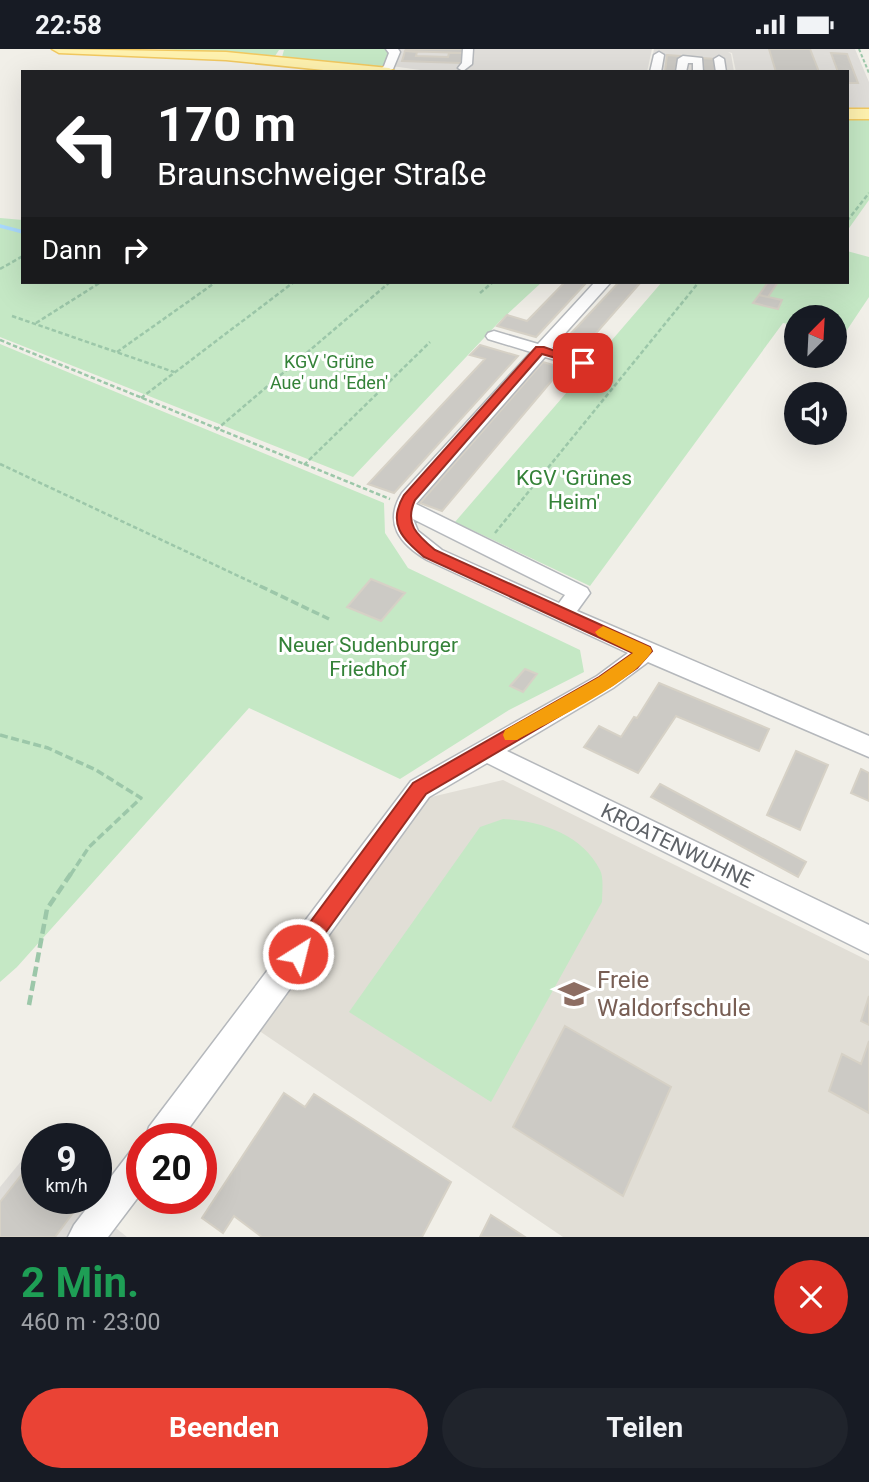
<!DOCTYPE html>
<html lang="de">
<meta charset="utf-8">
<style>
body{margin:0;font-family:Roboto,sans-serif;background:#20242c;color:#f1f3f6;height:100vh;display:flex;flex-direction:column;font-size:26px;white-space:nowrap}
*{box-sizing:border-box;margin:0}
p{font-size:23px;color:#9ea1a6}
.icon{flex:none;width:38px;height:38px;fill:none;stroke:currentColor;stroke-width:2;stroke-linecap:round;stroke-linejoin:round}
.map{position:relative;height:1188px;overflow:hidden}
.panel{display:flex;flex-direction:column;background:#171b24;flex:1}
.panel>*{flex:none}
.top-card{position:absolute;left:21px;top:21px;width:828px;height:214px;border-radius:0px;box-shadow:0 7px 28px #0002;background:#202124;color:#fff;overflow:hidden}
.needle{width:46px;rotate:24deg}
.controls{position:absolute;left:784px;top:256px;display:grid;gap:14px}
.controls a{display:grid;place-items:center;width:63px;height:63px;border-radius:50%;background:#171b24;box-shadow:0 7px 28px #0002;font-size:35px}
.speed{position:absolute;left:21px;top:1074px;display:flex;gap:14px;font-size:35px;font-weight:700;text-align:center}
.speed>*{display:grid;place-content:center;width:91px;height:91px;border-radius:50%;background:#171b24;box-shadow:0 7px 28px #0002;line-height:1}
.speed small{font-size:18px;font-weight:400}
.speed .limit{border:10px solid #d22;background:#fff;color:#111}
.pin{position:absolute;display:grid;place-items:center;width:60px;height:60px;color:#fff;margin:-30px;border-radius:14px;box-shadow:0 4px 10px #0006}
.me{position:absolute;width:77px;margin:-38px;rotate:36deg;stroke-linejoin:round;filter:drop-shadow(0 0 5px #0008)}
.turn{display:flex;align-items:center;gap:24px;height:147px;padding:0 21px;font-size:32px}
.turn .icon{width:91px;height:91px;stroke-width:2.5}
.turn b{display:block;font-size:49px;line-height:60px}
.then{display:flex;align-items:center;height:66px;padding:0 21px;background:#0003;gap:14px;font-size:26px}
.round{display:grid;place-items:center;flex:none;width:74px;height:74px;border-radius:37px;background:#20242c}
.headline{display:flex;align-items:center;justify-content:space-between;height:119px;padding:0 21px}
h1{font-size:42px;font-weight:700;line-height:52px;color:#1e9e55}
.button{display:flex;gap:14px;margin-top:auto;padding:14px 21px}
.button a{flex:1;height:80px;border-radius:42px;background:#ea4335;color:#fff;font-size:28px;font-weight:700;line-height:80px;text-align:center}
.button a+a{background:#20242c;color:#f1f3f6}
.status{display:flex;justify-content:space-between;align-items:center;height:49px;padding:0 35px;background:#171b24;direction:ltr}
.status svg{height:19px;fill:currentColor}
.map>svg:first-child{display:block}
.industrial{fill:#e0deda}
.education{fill:#e1ded6}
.green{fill:#c5e8c5}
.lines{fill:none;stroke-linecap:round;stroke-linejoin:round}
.stream{stroke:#aadaff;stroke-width:3.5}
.building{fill:#cccac5;stroke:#d6d1c6;stroke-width:2}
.minor-casing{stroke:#b5b8bc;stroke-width:3}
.major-casing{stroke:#f2c960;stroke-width:3}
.path-far3{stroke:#9cc7a9;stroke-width:2;stroke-dasharray:3.5 2;stroke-linecap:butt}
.path-far2{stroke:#9cc7a9;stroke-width:2.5;stroke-dasharray:4.5 2.5;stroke-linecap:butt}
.path-far1{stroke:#9cc7a9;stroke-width:3.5;stroke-dasharray:8 3.5;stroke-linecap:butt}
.path{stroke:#9cc7a9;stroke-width:4.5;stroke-dasharray:10 4.5;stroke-linecap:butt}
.minor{fill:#fff;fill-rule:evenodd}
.major{fill:#fff2af;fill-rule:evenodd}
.route{fill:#ea4335;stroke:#982c22;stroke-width:2}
.slow{fill:#f59e0b}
.labels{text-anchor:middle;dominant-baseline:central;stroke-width:6;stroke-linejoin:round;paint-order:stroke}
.far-park-label{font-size:18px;fill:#348238;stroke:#fff}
.park-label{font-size:21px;fill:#348238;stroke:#fff}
.street-label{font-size:21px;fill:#5f6368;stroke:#fff}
.near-education-label{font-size:24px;fill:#785e54;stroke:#fff;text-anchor:start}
</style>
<div class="status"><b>22:58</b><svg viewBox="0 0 49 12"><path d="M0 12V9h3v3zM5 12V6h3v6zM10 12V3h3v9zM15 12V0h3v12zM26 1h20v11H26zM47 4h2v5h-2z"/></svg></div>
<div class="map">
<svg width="869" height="1188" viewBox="0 0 869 1188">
<rect width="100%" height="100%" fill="#f1efe8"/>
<path class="industrial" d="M389 0H652L647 23H434L385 16Z
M654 0H855L869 33V62H847V23H736L732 4 728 3 731 5 734 23H649Z
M27 1105 37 1114V1150H80L127 1188H0V1138Z"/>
<path class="education" d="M503 731 869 912V1188H563L255 979 427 749Z"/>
<path class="green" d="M159 0H389L385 16 377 18 282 8 284 1H279L275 7Z
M847 67 869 68V151L847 182Z
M0 169 23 171V233H542L500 272 353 428 0 288Z
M847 202 869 208V248L841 290 835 288V268H796V277L783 274 590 537 455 473 662 233H847Z
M0 295 384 454 385 484 408 519 580 601 584 623 509 661 400 730 249 659 17 918 0 933Z
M503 770C540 772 582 785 600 821 604 829 602 844 602 853L491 1053 349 963 480 778Z"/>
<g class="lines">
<path class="stream" d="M0 177 23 183"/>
</g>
<path class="building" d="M406 0H464L463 4 405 2Z
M769 0H810L819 23H776Z
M405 2 417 3 416 7 448 8 449 4H463L461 14 402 12Z
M831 4 847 5 858 34H847V23H838Z
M667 6 680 7 679 23H665Z
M702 9 715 10V23H702Z
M565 233H587L536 288 497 277 507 266 527 272Z
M619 233H641L590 291 605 295 597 305 561 295Z
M768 233H778L768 248 759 246Z
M759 246 782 251 778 260 753 254Z
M480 296 518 307 394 444 368 435 485 310 470 306Z
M543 313 580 324 571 336 554 329 442 462 420 454Z
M371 530 405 544 381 572 347 558Z
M525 620 537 625 523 643 510 637Z
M659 634 769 680 759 702 676 667 638 724 584 698 599 677 621 688 634 668 637 669Z
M796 702 828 716 800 781 767 766Z
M861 720 869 724V752L851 744Z
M660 735 806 813 798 828 651 748Z
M869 947V976L861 972Z
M565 977 671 1038 623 1147 513 1078Z
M869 992V1064L829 1042 842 1005 861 1015Z
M284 1044 305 1058 314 1045 451 1133 422 1188H262L234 1167 223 1184 202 1169Z
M23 1124 37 1135V1150H55L73 1164 55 1188H0V1153Z
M491 1166 525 1188H480Z"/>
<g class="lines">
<g class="minor-casing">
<path id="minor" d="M386 0H398L400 3 393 20 378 23 384 17 389 4Z
M463 0H473L472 15 463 22 458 19 462 14Z
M659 3 664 6 661 23H650L654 6Z
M683 7 702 9 703 23H693V14H688L686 23H676L678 10Z
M719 7 724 10 726 23H716L714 10Z
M595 233H611L552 299 589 310 591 314 589 318 583 319 545 308 416 455 587 539 590 544 577 562 869 687V708L648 613 613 639 507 702 869 876V905L487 714 429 748 181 1090H145L149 1078 411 732 597 627 628 604 427 511C400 495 383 474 402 444L531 303 488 290 486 287 488 284 494 282 538 295ZM413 470 565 546 559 554 442 501 418 482Z
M142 1098V1143L108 1188H68L74 1176 130 1103Z"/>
</g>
<g class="major-casing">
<path id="major" d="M52 0 226 3 389 19 396 23H343L226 11 59 4Z
M847 60H869V70H847Z"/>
</g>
<path class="path-far3" d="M859 0 869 24"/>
<path class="path-far2" d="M847 172 869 144
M0 220 23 207
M480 244 493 233
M12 267 174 323
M36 274 101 233
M0 291 390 450
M117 303 216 233
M141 349 294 233
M216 381 390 233
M0 415 264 539
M304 416 430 293
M495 484 699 233"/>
<path class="path-far1" d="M260 537 329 570
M0 686 48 699 96 721 141 749 89 798 71 825"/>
<path class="path" d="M29 956 47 860 72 823"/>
<use href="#minor" class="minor"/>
<use href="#major" class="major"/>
</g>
<path class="route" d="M536 298H544L589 314 583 317 542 305 415 451C404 475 417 486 435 501L650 598 652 602 637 619 611 637 426 745 305 912 298 915 291 912 288 905 291 899 413 734 599 628 633 604 424 508C402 489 387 475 404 446Z"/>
<path class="slow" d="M603 577 650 598 652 602C633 634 552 671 517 691H505L503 686 505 681 599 628 633 604 598 587 595 583Z"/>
<defs>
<g id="school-bare" transform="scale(2.415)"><path d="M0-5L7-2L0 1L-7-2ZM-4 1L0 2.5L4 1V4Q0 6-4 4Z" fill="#8d6e63" stroke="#fff" stroke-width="2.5" paint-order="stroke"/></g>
</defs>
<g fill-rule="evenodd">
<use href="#school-bare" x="574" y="945"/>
</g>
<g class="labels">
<g class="far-park-label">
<text x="329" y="312">KGV 'Grüne<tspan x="329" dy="21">Aue' und 'Eden'</tspan></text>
</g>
<g class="park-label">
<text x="574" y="429">KGV 'Grünes<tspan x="574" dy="24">Heim'</tspan></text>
<text x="368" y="596">Neuer Sudenburger<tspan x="368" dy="24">Friedhof</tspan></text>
</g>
<g class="street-label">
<text transform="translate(677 797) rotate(26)">KROATENWUHNE</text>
</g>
<g class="near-education-label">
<text x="597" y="931">Freie<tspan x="597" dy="28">Waldorfschule</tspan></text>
</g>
</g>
</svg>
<div class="controls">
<a><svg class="needle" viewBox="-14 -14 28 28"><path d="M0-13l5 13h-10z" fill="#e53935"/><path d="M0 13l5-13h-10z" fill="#9ea1a6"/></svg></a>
<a><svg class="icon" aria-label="sound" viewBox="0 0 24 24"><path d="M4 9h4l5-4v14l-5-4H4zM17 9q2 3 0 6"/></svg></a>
</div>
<div class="speed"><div>9<small>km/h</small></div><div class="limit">20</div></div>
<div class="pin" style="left:583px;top:314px;background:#d93025"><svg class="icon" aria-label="arrive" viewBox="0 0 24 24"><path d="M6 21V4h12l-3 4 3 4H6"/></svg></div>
<svg class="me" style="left:298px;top:905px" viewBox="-20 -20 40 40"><circle r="17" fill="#ea4335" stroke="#fff" stroke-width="3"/><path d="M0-11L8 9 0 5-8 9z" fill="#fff"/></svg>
<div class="top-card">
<div class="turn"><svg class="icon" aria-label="left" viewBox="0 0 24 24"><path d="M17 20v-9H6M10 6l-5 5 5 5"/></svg><div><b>170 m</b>Braunschweiger Straße</div></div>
<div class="then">Dann<svg class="icon" aria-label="right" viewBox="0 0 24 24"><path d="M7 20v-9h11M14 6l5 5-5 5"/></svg></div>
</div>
</div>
<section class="panel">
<div class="headline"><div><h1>2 Min.</h1><p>460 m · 23:00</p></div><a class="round" style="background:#d93025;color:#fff"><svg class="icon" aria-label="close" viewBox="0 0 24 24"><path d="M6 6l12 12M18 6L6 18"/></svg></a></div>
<div class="button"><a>Beenden</a><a>Teilen</a></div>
</section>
